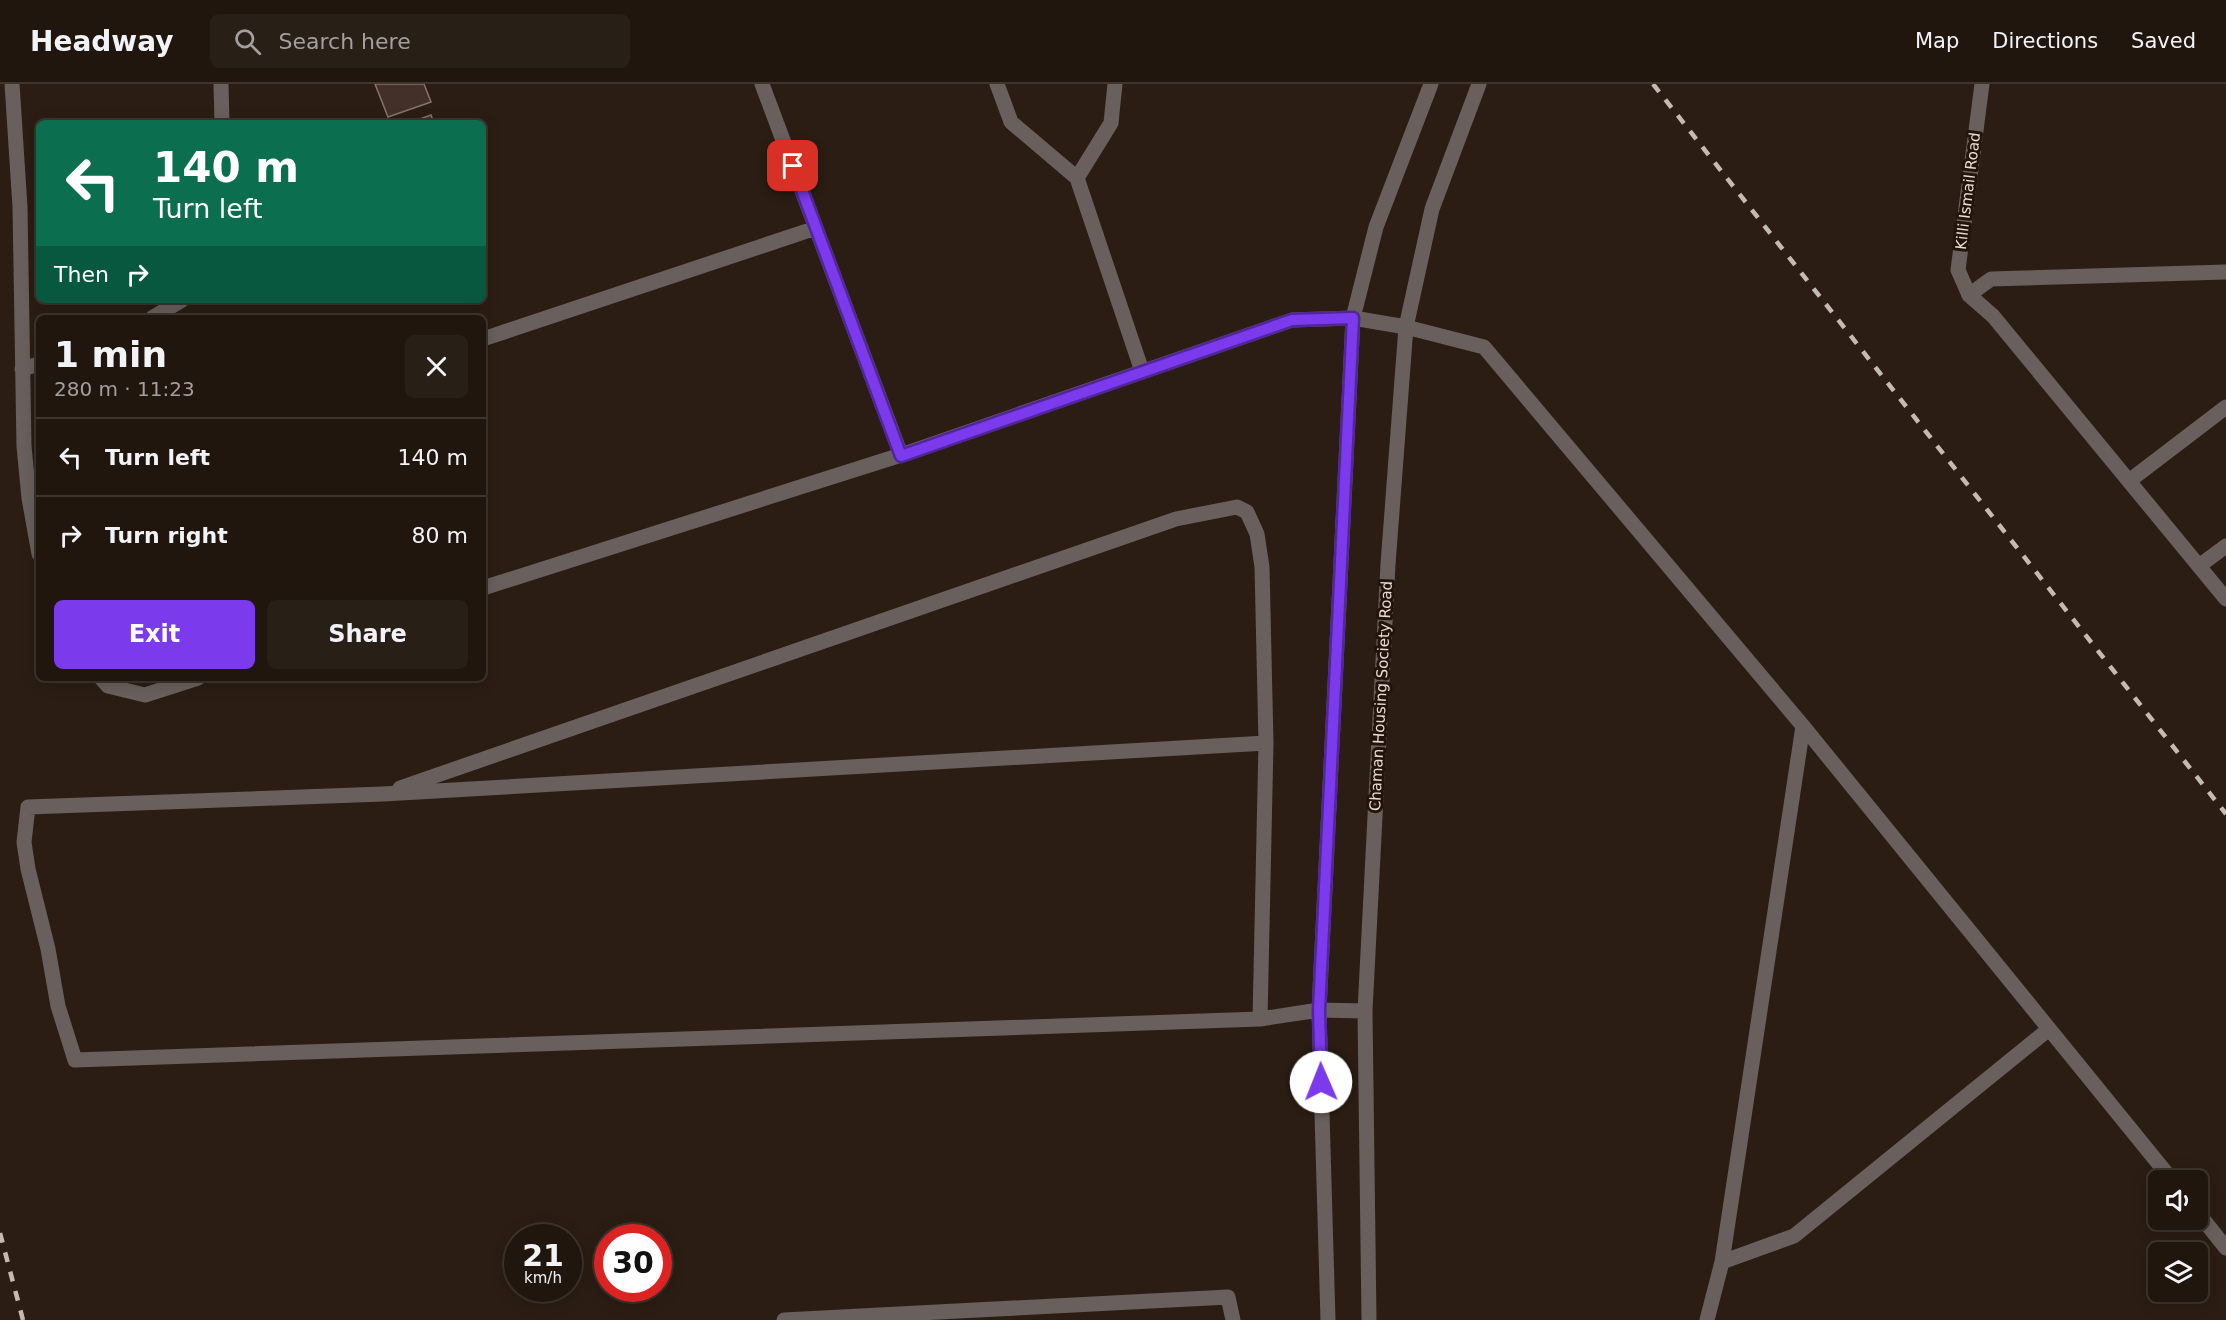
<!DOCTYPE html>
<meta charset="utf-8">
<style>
body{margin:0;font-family:"DejaVu Sans",sans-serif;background:#281f17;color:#f1f3f6;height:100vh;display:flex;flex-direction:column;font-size:22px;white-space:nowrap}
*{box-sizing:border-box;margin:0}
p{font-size:20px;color:#a29f9e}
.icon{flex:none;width:33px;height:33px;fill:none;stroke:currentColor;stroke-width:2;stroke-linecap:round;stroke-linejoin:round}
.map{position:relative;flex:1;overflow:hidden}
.details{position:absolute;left:36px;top:231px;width:450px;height:366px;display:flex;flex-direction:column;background:#20160e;border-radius:9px;box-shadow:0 3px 15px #0003,0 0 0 2px #3d352e}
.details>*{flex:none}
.banner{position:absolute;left:36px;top:36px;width:450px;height:183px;border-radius:9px;box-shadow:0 3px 15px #0003,0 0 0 2px #3d352e;background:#0b6e4f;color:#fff;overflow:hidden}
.controls{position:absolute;left:2148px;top:1086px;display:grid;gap:12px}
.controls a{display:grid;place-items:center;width:60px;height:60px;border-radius:9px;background:#20160e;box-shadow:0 3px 15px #0003,0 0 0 2px #3d352e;font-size:30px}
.speed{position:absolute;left:504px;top:1140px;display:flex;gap:12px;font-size:30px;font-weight:700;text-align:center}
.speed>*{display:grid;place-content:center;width:78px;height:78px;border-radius:50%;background:#20160e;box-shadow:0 3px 15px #0003,0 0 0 2px #3d352e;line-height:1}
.speed small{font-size:15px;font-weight:400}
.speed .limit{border:9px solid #d22;background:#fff;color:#111}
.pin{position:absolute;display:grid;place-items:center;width:51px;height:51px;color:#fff;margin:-26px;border-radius:12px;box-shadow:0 3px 9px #0006}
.me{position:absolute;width:66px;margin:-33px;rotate:359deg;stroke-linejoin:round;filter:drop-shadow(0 0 4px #0008)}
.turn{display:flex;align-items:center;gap:21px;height:126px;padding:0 18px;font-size:27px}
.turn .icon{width:78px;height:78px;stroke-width:2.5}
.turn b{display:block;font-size:42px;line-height:51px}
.then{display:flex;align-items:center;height:57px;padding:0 18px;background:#0003;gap:12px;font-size:22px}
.round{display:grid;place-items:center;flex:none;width:63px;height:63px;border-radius:9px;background:#281f17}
.head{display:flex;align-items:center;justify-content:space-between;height:102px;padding:0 18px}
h1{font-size:36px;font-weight:800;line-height:45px}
.primary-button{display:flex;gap:12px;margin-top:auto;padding:12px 18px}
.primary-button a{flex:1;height:69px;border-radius:9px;background:#7c3aed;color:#fff;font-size:24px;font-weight:800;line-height:69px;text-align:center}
.primary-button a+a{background:#281f17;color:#f1f3f6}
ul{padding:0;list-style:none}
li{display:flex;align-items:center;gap:18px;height:78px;padding:0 18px;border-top:2px solid #3d352e}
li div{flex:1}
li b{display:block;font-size:22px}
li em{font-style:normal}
header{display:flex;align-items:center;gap:36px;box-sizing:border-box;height:84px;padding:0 30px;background:#20160e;border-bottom:2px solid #3d352e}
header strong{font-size:28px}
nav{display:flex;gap:33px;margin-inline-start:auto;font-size:21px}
.search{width:420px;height:54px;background:#281f17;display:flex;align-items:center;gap:15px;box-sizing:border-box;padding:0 21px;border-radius:9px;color:#a29f9e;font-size:22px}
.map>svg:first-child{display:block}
.building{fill:#423029;stroke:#87736a;stroke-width:1.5}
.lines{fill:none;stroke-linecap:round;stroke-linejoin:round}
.minor{stroke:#69605d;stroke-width:15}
.rail{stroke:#c4b9b3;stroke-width:4.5;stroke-dasharray:10 10;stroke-linecap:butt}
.route-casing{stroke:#51269a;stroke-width:15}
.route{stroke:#7c3aed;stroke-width:10}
.labels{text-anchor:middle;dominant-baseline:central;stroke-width:6;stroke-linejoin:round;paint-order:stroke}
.street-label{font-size:15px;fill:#e7ddd7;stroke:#22140a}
</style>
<header>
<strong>Headway</strong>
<div class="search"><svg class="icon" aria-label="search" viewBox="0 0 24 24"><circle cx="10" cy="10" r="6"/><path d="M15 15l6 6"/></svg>Search here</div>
<nav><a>Map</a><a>Directions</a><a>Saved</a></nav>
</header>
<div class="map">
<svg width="2226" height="1236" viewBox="0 0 2226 1236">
<rect width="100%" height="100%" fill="#2b1d13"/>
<path class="building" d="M375 0H424L431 18 388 33Z
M431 31 434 39H409Z"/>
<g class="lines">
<path class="minor" d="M12 0 20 123 24 362 29 414 39 470
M221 0 222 39
M762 0 901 371
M997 0 1011 38 1077 94 1142 287
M1077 94 1111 39 1115 0
M2226 188 1991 195 1969 211 1993 232 2226 515
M1969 211 1958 186 1982 0
M152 234 182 216
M483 255 816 144
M22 285 39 280
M2129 397 2226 323
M2199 482 2226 462
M483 504 901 371 1292 236 1353 234 1406 243 1484 263 1803 642 2172 1096
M101 594 108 602 145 611 198 594
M1266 659 383 710 28 723 24 758 28 785 48 865 58 922 75 976 1260 935 1319 926 1365 927
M400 704 1176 435 1237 423 1247 428 1257 450 1262 483 1266 659 1260 935
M2198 1129 2226 1164
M1722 1178 1794 1152 2049 945
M784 1236 1228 1213 1233 1236
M1328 1236 1319 926 1353 234 1376 143 1431 0
M1369 1236 1365 927 1388 480 1406 243 1432 125 1479 0
M1707 1236 1722 1178 1803 642"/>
<path class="rail" d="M1653 0 2226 730
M0 1149 23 1236"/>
</g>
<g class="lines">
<g class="route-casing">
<path id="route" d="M793 82 901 372 1292 236 1353 234 1319 926 1321 998"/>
</g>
<use href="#route" class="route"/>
</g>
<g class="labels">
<g class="street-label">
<text transform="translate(1968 107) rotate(-83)">Killi Ismail Road</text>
<text transform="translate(1381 612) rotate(-87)">Chaman Housing Society Road</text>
</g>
</g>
</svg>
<div class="controls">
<a><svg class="icon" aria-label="sound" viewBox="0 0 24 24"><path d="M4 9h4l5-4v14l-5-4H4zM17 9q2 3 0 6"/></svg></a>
<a><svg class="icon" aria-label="layers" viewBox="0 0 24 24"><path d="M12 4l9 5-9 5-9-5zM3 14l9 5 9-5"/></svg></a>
</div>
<div class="speed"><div>21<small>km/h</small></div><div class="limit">30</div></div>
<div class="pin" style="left:793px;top:82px;background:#d93025"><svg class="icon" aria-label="arrive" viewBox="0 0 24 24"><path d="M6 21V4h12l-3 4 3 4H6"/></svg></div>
<svg class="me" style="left:1321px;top:998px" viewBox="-20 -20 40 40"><circle r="19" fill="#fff"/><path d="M0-13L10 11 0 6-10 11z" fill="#7c3aed"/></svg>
<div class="banner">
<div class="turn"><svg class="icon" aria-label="left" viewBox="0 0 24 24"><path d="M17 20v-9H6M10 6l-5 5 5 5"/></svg><div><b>140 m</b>Turn left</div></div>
<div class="then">Then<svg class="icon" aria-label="right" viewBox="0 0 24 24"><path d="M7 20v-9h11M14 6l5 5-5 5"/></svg></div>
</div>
<section class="details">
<div class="head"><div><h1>1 min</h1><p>280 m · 11:23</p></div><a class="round"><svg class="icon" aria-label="close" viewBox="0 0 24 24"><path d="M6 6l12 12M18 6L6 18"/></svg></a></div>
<ul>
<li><svg class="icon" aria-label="left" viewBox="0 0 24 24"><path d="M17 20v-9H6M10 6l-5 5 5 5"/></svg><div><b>Turn left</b></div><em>140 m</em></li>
<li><svg class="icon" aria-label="right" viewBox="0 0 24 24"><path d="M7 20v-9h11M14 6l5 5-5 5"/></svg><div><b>Turn right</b></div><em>80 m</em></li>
</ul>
<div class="primary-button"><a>Exit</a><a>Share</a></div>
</section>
</div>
